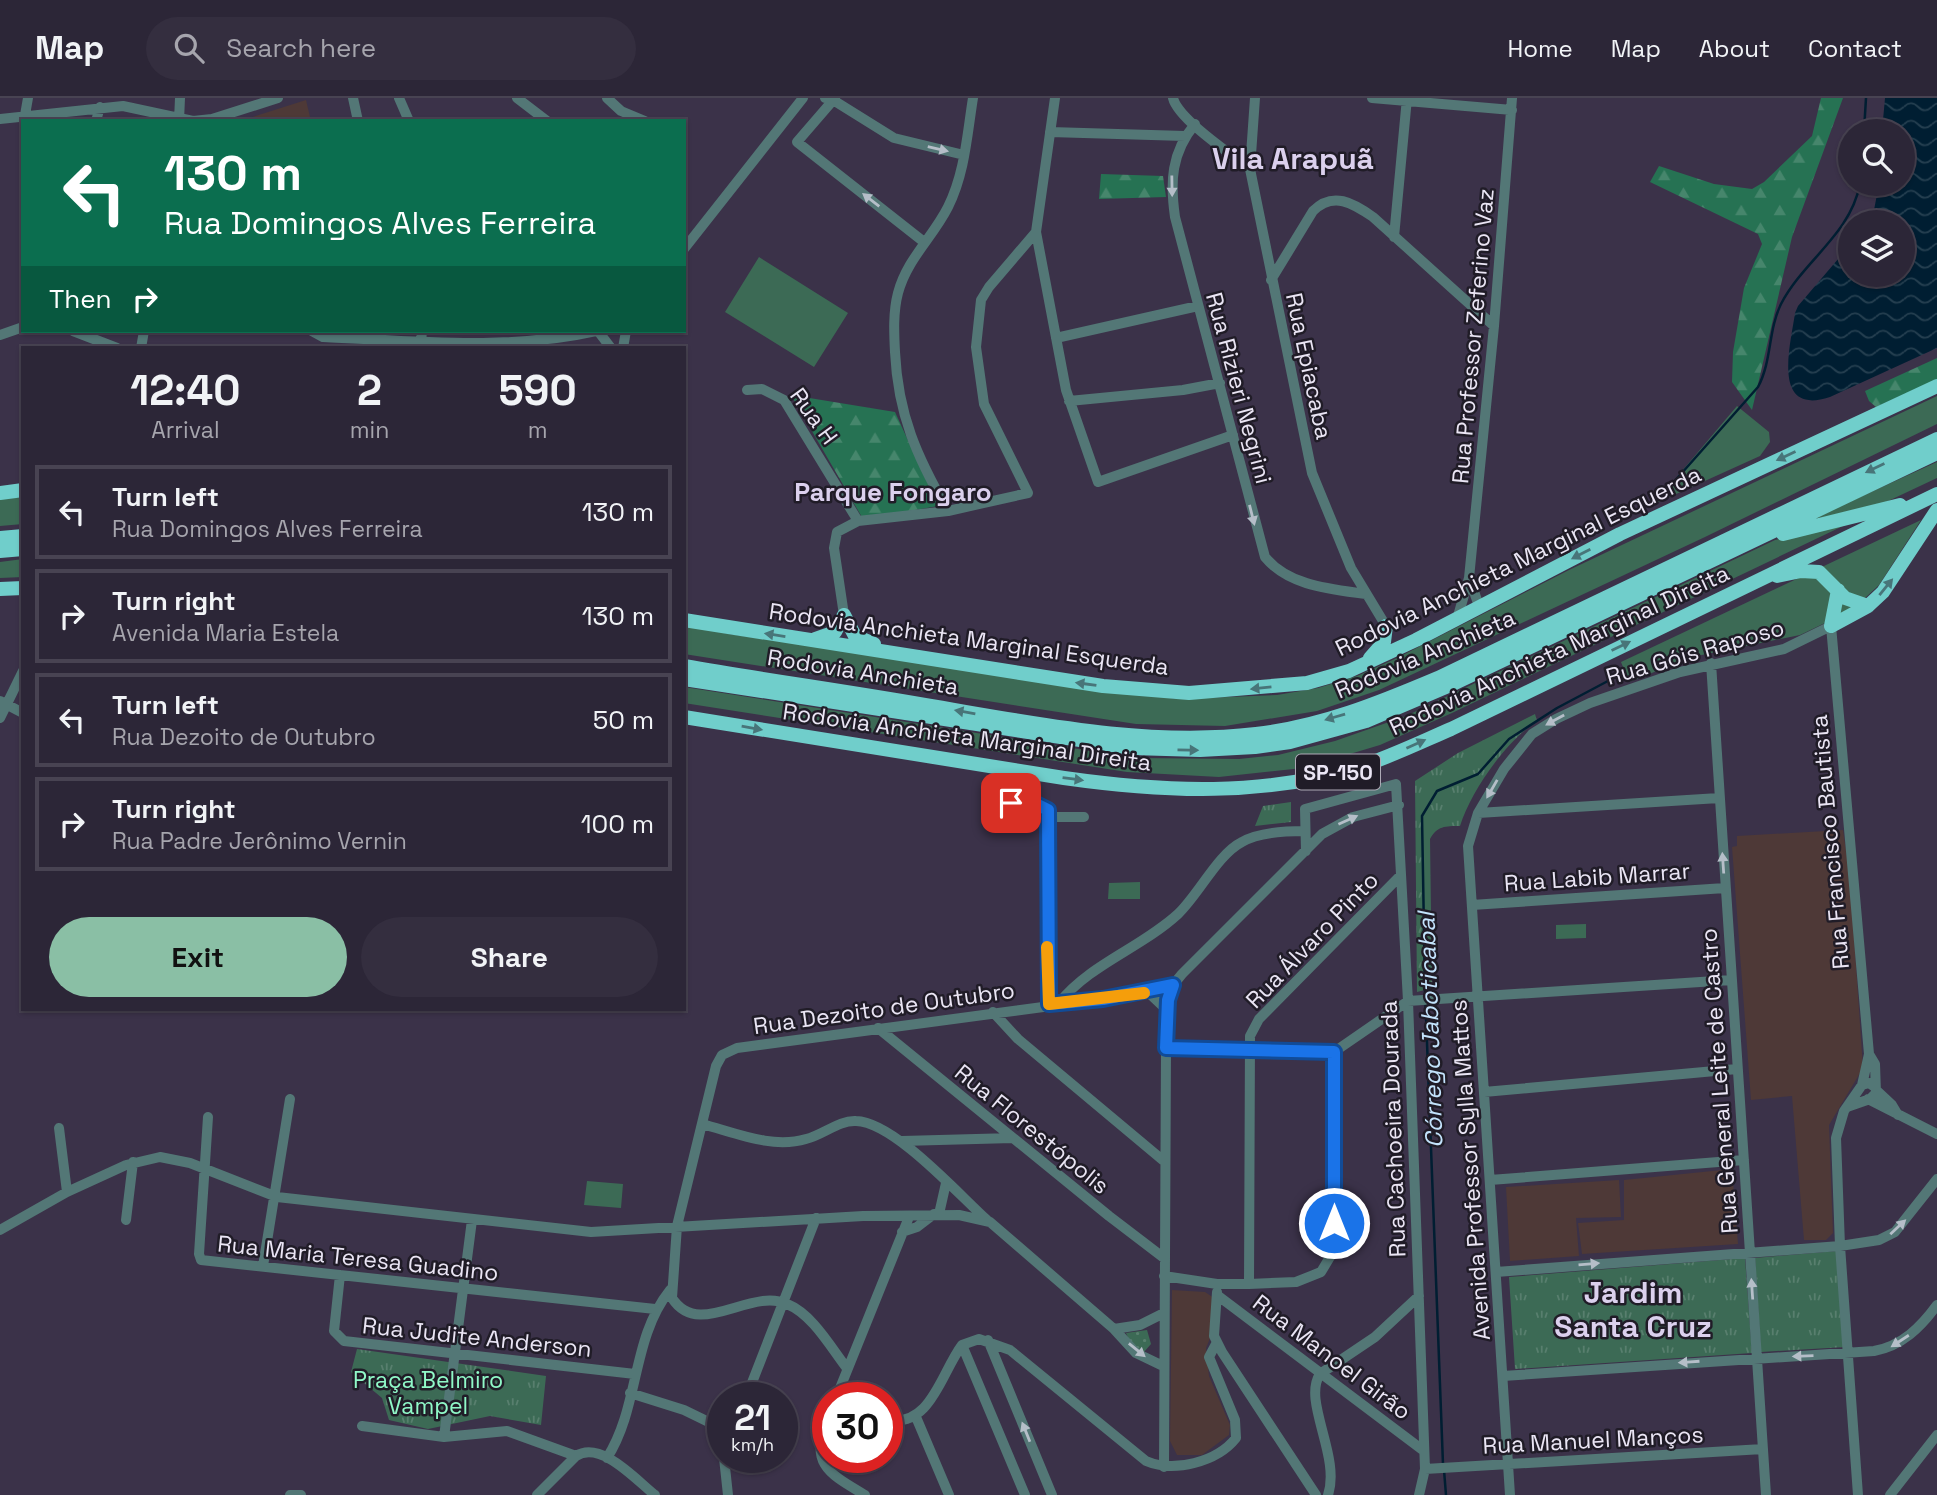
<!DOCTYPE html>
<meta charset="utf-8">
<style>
body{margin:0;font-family:"Space Grotesk",sans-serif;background:#342e3f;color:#f1f3f6;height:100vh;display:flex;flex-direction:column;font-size:26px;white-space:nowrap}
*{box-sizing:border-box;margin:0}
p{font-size:23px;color:#a6a5ad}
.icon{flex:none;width:38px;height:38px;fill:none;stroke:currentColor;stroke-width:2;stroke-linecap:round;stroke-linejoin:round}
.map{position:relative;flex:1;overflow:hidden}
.details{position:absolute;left:21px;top:248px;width:665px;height:665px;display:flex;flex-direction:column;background:#2c2637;border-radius:0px;box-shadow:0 2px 5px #0004,0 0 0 2px #484352}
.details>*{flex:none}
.guide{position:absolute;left:21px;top:21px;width:665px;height:214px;border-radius:0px;box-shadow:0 2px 5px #0004,0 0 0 2px #484352;background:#0b6e4f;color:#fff;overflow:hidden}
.tools{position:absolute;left:1838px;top:21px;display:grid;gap:14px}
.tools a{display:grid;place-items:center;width:77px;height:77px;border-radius:50%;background:#2c2637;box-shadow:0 2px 5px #0004,0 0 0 2px #484352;font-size:35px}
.speed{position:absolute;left:707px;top:1284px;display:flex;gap:14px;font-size:35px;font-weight:700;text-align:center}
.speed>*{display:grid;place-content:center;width:91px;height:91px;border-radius:50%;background:#2c2637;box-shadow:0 2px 5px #0004,0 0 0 2px #484352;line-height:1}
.speed small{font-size:18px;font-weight:400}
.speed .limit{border:10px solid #d22;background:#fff;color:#111}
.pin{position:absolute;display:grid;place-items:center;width:60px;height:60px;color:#fff;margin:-30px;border-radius:14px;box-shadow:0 4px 10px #0006}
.me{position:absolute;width:77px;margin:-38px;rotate:0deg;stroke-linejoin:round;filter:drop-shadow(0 0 5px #0008)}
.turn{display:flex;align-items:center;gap:24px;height:147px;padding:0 28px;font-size:32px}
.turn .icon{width:91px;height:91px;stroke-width:2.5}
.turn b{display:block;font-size:49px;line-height:60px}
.then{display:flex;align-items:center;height:66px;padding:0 28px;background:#0003;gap:14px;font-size:26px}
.eta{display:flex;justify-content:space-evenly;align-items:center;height:119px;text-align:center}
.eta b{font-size:42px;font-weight:600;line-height:49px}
.action{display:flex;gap:14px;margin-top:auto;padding:14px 28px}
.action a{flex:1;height:80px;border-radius:42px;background:#8abfa5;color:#111;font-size:28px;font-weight:600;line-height:80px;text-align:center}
.action a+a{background:#342e3f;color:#f1f3f6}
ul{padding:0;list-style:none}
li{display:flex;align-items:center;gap:21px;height:94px;margin:0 14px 10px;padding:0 14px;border:4px solid #484352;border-radius:0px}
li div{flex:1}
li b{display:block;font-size:26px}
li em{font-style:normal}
header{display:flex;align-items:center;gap:42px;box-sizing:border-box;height:98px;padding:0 35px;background:#2c2637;border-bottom:2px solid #484352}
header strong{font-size:33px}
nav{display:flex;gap:38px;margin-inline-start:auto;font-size:24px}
.search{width:490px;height:63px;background:#342e3f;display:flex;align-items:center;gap:18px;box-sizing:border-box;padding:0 24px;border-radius:38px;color:#a6a5ad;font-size:26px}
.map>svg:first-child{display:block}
.education{fill:#4e3937}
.grass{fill:#3c6a55}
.forest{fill:url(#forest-firs)}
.park{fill:url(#park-tufts)}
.garden{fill:url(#garden-dots)}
.water{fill:url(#water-waves)}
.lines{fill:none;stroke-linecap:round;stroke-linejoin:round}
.stream{stroke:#001e32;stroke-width:2.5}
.minor{stroke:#537776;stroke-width:10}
.highway{stroke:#70cecb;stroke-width:14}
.oneway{fill:#b5bec8}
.oneway2{fill:#487579}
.route-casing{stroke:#114b97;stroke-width:18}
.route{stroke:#1a73e8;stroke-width:12}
.slow{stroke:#f59e0b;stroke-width:12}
.labels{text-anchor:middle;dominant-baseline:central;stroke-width:5;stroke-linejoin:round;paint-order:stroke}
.shield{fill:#201c27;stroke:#ada9b6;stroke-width:2}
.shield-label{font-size:21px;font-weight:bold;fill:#eae5f4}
.street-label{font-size:23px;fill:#eae5f4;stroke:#201c27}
.park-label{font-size:23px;fill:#90f9c8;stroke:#201c27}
.water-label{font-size:24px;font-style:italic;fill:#c3e3fc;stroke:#201c27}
.quarter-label{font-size:26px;font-weight:bold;fill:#dbd0ed;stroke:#201c27}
.district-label{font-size:30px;font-weight:bold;fill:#dbd0ed;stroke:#201c27}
</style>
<header>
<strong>Map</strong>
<div class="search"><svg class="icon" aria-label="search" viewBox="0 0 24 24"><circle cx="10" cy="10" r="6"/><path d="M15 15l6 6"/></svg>Search here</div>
<nav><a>Home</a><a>Map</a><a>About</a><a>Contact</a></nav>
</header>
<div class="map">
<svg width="1937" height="1397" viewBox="0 0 1937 1397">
<defs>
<pattern id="forest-firs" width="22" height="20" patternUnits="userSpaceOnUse" patternTransform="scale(1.75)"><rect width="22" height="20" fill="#267253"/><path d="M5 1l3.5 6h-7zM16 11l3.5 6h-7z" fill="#46866c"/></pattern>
<pattern id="park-tufts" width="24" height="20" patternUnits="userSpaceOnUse" patternTransform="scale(1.75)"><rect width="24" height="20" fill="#3c6a55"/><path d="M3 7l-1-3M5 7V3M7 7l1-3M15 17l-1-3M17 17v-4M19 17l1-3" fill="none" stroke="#587f6e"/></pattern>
<pattern id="garden-dots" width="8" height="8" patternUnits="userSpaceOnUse" patternTransform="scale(1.75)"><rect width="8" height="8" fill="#3c6a55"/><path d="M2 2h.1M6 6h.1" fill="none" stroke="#587f6e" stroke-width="1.8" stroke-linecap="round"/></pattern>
<pattern id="water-waves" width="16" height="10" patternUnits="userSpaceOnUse" patternTransform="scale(1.75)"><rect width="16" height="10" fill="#001e32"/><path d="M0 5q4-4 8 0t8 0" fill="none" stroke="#253f50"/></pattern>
</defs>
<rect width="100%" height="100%" fill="#3b3249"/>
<path class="education" d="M306 2 311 23H240Z
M1843 732 1850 780 1863 970 1829 1027 1833 1135 1826 1142H1804L1792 998 1751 1002 1732 749 1737 748V738Z
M1732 1071 1738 1146 1582 1156 1578 1125 1624 1122V1082Z
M1619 1082 1621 1119 1576 1120 1579 1158 1510 1163 1506 1089Z
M1172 1192 1205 1194 1214 1200 1211 1238 1206 1250 1209 1278 1230 1327 1229 1337 1202 1357H1177L1170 1343Z"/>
<path class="grass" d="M759 159 848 215 814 269 725 214Z
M1937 298V326L1705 439 1379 592 1317 613 1225 628 1136 626 684 556V527L729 536 1177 601 1277 597 1318 590 1357 578 1397 560 1569 472Z
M1737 308 1769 334 1770 344 1760 358 1654 406Z
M1937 364V380L1886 404 1805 424Z
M23 399V426L0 428V401Z
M1864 418 1452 615 1380 647 1303 670 1219 679 1127 674 684 605V589L1135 660 1239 661 1278 657 1335 643 1406 618 1775 442Z
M1921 422 1879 487 1852 512 1800 537 1692 559 1629 584 1621 564Z
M23 461V479L0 480V464Z
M1140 784V801H1108L1109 785Z
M1586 826V840L1556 841V827Z
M587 1083 623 1086 621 1110 584 1107Z"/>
<path class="forest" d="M1821 0H1843L1792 139 1752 312 1732 284 1733 254 1744 190 1762 146 1758 136 1650 84 1659 68 1714 86 1752 91 1764 84 1812 38Z
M1101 76 1163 78 1166 99 1099 101Z
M1937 260V281L1876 309 1869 303 1865 293Z
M791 297 895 314 938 408 863 421Z"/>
<path class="park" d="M1535 616 1537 623C1506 643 1471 693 1460 728 1445 728 1437 728 1430 741L1432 890 1417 894 1415 683 1458 655Z
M1291 704V724L1255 728 1263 708Z
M1837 1153 1845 1249 1761 1254 1755 1160Z
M1745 1160 1752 1255 1515 1271 1509 1179Z
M357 1251 546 1278 541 1327 490 1318 428 1331 389 1322 382 1300 351 1274Z"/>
<path class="garden" d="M1147 1232 1151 1246 1144 1254 1131 1246 1126 1235Z"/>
<path class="water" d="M1885 0H1937V250L1830 299C1770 319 1791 245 1795 215L1798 208 1850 147V177H1902V124H1867L1874 112 1879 86H1902V33H1882Z"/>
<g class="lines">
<path class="stream" d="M1864 33 1866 0
M1665 394 1758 289C1772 263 1768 232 1781 206 1804 162 1850 137 1860 86
M1443 1366 1425 892 1422 718 1437 693 1478 676 1509 641 1557 610 1623 575
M1444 1372 1446 1397"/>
<path class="minor" d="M353 0 358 23
M399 0 409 23
M517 0 547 23
M607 0 621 13 645 23
M825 0 833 2 894 40 964 57
M835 0 797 44 924 144
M1055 0 1036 134 1066 292 1098 384 1233 337
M1173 0C1178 21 1232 57 1250 71
M1255 0 1250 71 1312 375 1351 470 1386 528
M1372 0 1512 12
M25 17 28 0
M0 21 123 8 193 23 212 21 278 0
M96 23 100 9
M179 23 180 0
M1195 26C1171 55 1170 84 1175 119L1265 459C1289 488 1330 491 1366 496
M1050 34 1185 38
M1394 139 1407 0
M684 151 803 0
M1271 182 1313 113C1333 93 1353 105 1373 119L1494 228
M73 233 117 250
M312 233 323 239C414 243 507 253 596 233
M598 233 611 250
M0 237 23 229
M1056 240 1198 208
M421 244 422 233
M141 250 144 233
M623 250 626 233
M747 292 762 291 784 302 858 423
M1069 303 1183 292 1220 285
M948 413C917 359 898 317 895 254 894 235 893 214 898 195 907 161 933 139 948 109 965 75 967 37 973 0
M1470 482 1479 508
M844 517 834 450 837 434 858 423 948 413 1028 395 984 306 976 249 981 202 989 189 1036 134
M1458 518 1469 480 1494 228 1512 0
M1711 565 1766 1397
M0 603 23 615
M0 620 23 573
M987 705H1034L1048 712 1049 906
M1478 715 1719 700
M1048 719H1084
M1306 753 1305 711 1396 686 1408 903 1425 1371 1419 1397
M1472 807 1725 790
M1148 894 1167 912
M1059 905C1090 866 1141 850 1178 816 1199 796 1218 756 1242 744 1259 734 1285 733 1305 733
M993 914 1018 941 1165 1064
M878 930 1109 1118 1164 1160
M1166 950 1334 954 1408 903 1731 882
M1876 992 1892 1007 1898 1017
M1484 994 1737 971
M1868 1001 1937 1036
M1847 1009 1870 1001 1876 995 1875 966 1869 956
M208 1019 199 1156 201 1162 655 1211
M702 1026C736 1035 772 1051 806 1041 823 1037 839 1022 856 1023 894 1024 958 1096 987 1122
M59 1030 67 1094
M902 1043 1013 1040
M1490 1082 1744 1062
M939 1116 946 1085
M126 1122 133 1064
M0 1132 67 1094 126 1067 160 1059 190 1065 277 1099 591 1134 863 1118 959 1117 990 1124 1114 1231 1136 1255 1163 1268
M902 1134 917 1129 934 1116
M263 1168 290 1001
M1496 1174 1840 1148 1879 1142 1895 1134 1937 1081
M340 1177 334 1233 344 1243 635 1276
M1164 1178 1217 1186H1249L1296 1184 1321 1174 1330 1159 1334 1125V954
M1249 1186 1250 938 1259 921 1401 777
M1217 1194 1214 1238 1222 1254 1316 1397
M1217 1197 1424 1353
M1114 1231 1140 1227 1164 1215
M988 1242 1052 1397
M962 1247 1025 1397
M846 1269C830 1248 812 1216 787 1206 750 1189 699 1242 672 1200L677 1128 716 968 722 957 737 950 1103 901 1173 887
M1503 1278 1874 1253C1902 1248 1921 1229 1937 1207
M839 1292 849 1300
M630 1295 684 1312 723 1331
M746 1300 816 1120
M836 1300 909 1119
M916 1319 949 1397
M828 1320C809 1366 828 1375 865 1397
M887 1322C931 1330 941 1275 962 1247L979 1241 1010 1252 1146 1363C1174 1375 1217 1364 1236 1340L1235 1322 1209 1259 1217 1244
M362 1328 444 1339 507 1333 576 1358C601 1342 636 1382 655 1397
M444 1339 472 1122
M607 1360C640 1308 631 1241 670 1192
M724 1360 728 1397
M1164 1369 1166 950 1169 902 1173 887 1182 876 1322 736 1353 719 1399 707
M1425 1371 1763 1351
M290 1397H301
M537 1397 576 1358
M1328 1397C1341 1358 1302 1303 1320 1276L1375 1239 1419 1198
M1510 1397 1468 748 1478 715 1504 671 1532 636 1556 621 1590 605 1680 574 1784 551 1831 528 1869 956 1862 987
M1858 1397 1840 1148 1836 1040 1844 1013 1862 987 1869 985 1875 989
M1890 1397 1937 1337"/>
<path class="highway" d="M0 395 23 392
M1783 436 1900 407
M0 440 23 438
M0 453 23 451
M1777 478 1801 473 1819 474 1845 500 1868 508
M0 491 23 490
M844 517 855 538 874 546
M684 522 1103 588 1189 595 1307 585 1349 573 1416 542 1620 436 1937 288
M1831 528 1868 508 1883 494 1937 412
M1831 528 1838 492
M815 541 835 534 844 517
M1370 560 1384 544 1386 528
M684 568C764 582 845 593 925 607 1033 625 1146 649 1256 636 1320 629 1379 605 1438 580L1937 341
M684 581 1132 650 1200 652 1255 649 1290 644 1366 623 1455 585 1937 355
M684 619 1064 680C1163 694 1265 699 1362 668 1392 658 1421 644 1451 631L1937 396"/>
</g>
<defs><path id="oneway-solid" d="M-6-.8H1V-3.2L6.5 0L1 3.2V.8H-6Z" transform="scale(1.75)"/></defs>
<g class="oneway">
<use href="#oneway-solid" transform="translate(938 51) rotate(13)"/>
<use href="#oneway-solid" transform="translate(1172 88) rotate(89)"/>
<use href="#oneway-solid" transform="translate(871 102) rotate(-142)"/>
<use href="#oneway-solid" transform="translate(1252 417) rotate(76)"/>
<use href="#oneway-solid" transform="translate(1555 622) rotate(151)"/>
<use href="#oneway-solid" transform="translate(1492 691) rotate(120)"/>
<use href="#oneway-solid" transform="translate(1348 722) rotate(-24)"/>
<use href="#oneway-solid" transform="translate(1723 765) rotate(-94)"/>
<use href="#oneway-solid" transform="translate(1898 1129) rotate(-43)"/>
<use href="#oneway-solid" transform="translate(1589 1166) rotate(-5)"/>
<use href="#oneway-solid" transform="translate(1752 1191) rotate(-94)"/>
<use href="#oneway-solid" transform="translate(1900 1243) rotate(147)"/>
<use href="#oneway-solid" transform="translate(1137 1252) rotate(39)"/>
<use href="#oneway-solid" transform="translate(1803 1258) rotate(178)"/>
<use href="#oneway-solid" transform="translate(1689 1264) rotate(176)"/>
<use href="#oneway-solid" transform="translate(1026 1334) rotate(-112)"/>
</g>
<g class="oneway2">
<use href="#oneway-solid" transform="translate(1786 358) rotate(155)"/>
<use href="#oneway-solid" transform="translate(1875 370) rotate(154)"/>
<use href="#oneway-solid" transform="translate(1581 456) rotate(153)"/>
<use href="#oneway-solid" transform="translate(1886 489) rotate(-51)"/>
<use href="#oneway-solid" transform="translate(775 537) rotate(-171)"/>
<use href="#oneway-solid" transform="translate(1621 548) rotate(-26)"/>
<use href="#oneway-solid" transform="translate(1086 586) rotate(-172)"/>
<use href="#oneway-solid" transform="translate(1261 590) rotate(174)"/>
<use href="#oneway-solid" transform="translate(965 614) rotate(-170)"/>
<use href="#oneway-solid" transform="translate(1335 619) rotate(164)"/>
<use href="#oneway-solid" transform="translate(752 630) rotate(10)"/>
<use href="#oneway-solid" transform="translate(1416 646) rotate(-24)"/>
<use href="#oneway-solid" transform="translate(1188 652) rotate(1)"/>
<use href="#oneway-solid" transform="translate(1073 681) rotate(7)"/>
</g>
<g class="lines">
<g class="route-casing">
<path id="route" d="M1011 705H1034L1048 712 1049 906 1103 901 1173 887 1168 902 1166 950 1334 954V1125"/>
</g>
<use href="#route" class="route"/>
<path class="slow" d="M1047 849 1049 906 1144 895"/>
</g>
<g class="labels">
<rect class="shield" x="1296" y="656.5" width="84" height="35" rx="5"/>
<g class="shield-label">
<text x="1338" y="674">SP-150</text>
</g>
<g class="street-label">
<text transform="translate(1473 238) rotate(-85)">Rua Professor Zeferino Vaz</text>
<text transform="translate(1309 268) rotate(78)">Rua Epiacaba</text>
<text transform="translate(1239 290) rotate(75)">Rua Rizieri Negrini</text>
<text transform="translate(814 318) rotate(54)">Rua H</text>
<text transform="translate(1518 463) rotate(-26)">Rodovia Anchieta Marginal Esquerda</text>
<text transform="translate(969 541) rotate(8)">Rodovia Anchieta Marginal Esquerda</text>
<text transform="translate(1559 552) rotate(-25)">Rodovia Anchieta Marginal Direita</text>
<text transform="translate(1695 554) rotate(-16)">Rua Góis Raposo</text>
<text transform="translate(1425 556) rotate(-23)">Rodovia Anchieta</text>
<text transform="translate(863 574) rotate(9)">Rodovia Anchieta</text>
<text transform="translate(967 639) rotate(8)">Rodovia Anchieta Marginal Direita</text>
<text transform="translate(1830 744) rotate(-95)">Rua Francisco Bautista</text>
<text transform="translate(1597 779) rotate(-4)">Rua Labib Marrar</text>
<text transform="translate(1312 842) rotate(-46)">Rua Álvaro Pinto</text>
<text transform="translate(884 910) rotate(-8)">Rua Dezoito de Outubro</text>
<text transform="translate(1719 983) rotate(-94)">Rua General Leite de Castro</text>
<text transform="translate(1032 1031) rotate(39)">Rua Florestópolis</text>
<text transform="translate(1393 1031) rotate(-92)">Rua Cachoeira Dourada</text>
<text transform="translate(1470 1072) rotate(-94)">Avenida Professor Sylla Mattos</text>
<text transform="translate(358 1160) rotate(6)">Rua Maria Teresa Guadino</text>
<text transform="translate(477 1239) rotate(6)">Rua Judite Anderson</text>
<text transform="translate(1332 1259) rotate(37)">Rua Manoel Girão</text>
<text transform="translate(1593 1342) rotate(-3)">Rua Manuel Manços</text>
</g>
<g class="park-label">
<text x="428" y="1282">Praça Belmiro<tspan x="428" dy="26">Vampel</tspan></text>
</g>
<g class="water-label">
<text transform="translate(1430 932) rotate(-92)">Córrego Jaboticabal</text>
</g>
<g class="quarter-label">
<text x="893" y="394">Parque Fongaro</text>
</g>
<g class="district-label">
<text x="1293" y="60">Vila Arapuã</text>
<text x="1633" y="1194">Jardim<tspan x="1633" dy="34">Santa Cruz</tspan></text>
</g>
</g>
</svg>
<div class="tools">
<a><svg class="icon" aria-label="search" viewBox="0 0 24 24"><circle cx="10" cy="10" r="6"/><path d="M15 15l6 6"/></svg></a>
<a><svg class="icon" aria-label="layers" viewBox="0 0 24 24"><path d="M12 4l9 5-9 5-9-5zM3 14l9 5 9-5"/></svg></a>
</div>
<div class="speed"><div>21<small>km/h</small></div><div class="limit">30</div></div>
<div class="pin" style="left:1011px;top:705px;background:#d93025"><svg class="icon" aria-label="arrive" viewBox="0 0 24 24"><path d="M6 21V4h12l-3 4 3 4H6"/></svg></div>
<svg class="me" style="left:1334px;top:1125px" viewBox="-20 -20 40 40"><circle r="17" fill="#1a73e8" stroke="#fff" stroke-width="3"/><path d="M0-11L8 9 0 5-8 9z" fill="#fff"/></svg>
<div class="guide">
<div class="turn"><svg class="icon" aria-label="left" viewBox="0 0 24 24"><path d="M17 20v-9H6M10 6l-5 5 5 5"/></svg><div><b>130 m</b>Rua Domingos Alves Ferreira</div></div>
<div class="then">Then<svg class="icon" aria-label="right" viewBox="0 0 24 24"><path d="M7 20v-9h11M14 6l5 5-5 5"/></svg></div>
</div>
<section class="details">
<div class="eta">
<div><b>12:40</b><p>Arrival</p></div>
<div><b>2</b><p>min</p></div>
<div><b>590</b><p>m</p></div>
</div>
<ul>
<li><svg class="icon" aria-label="left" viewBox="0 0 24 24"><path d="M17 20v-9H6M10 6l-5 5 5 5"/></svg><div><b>Turn left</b><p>Rua Domingos Alves Ferreira</p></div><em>130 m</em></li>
<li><svg class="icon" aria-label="right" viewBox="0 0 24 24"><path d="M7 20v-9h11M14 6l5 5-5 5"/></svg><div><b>Turn right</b><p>Avenida Maria Estela</p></div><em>130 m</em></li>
<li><svg class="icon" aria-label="left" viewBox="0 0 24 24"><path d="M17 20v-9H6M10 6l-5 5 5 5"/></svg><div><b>Turn left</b><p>Rua Dezoito de Outubro</p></div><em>50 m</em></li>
<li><svg class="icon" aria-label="right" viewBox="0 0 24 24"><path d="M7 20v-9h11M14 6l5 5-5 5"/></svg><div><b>Turn right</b><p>Rua Padre Jerônimo Vernin</p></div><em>100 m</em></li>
</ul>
<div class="action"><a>Exit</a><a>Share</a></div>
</section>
</div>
